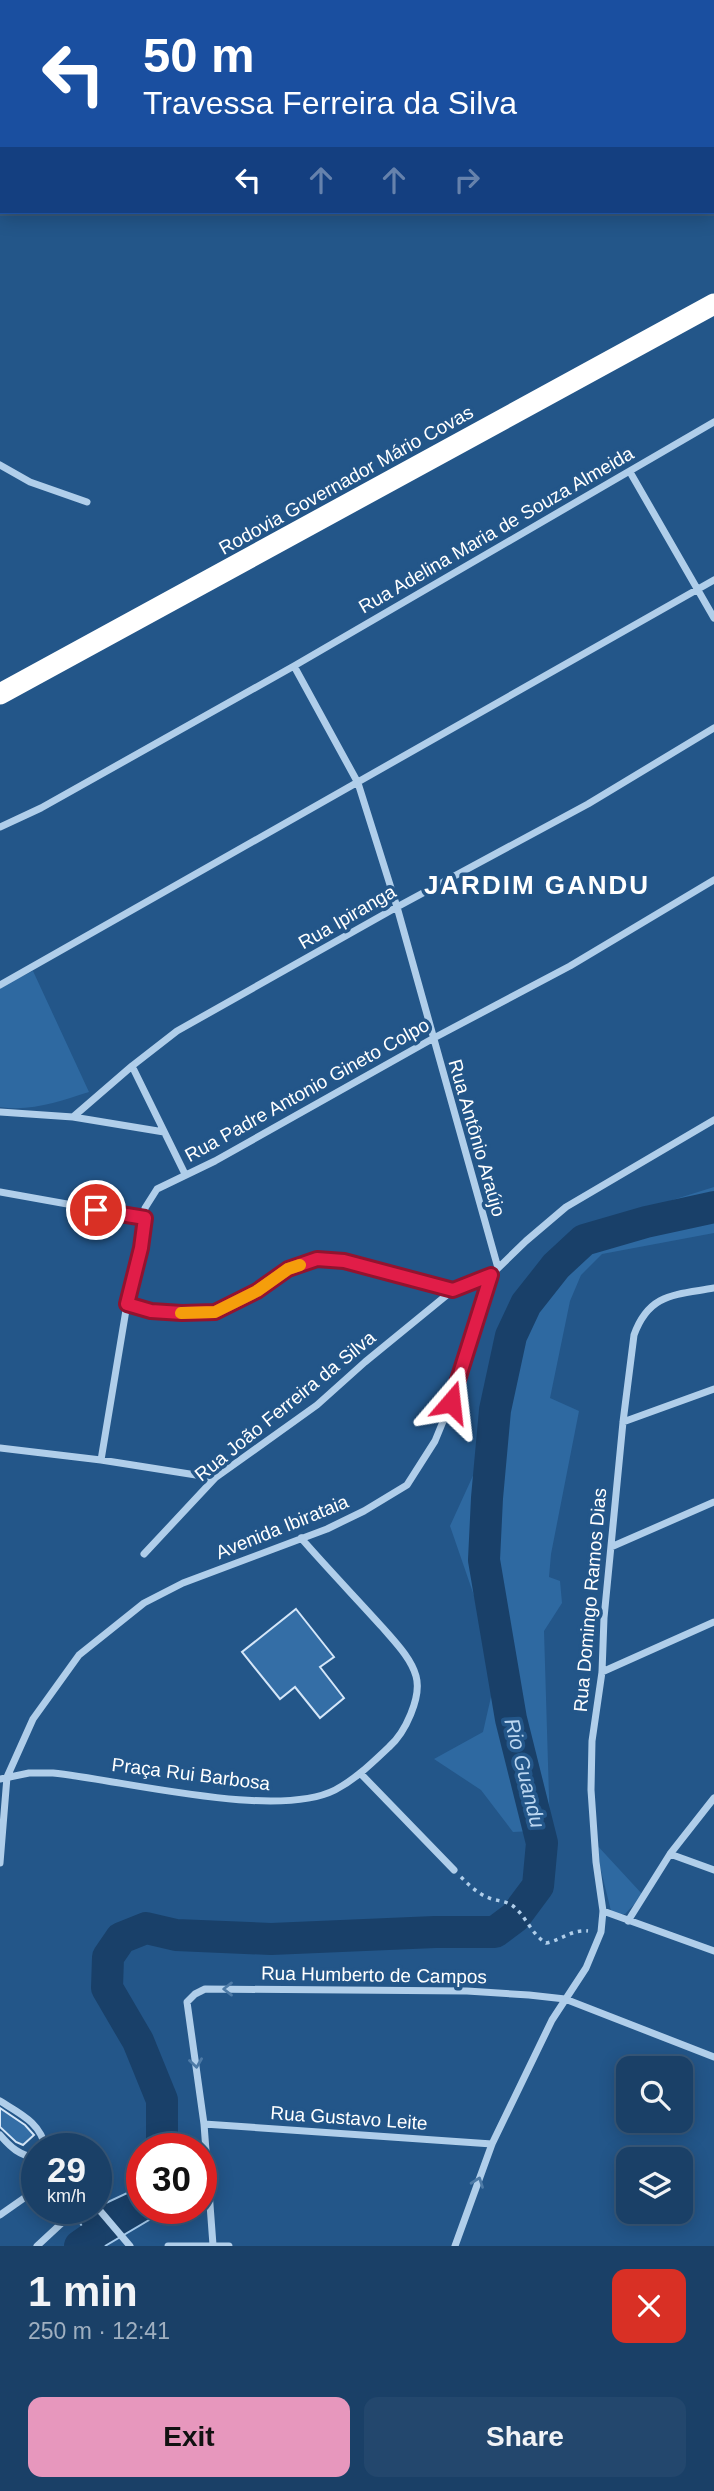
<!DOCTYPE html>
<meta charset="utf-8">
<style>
body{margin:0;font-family:Helvetica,sans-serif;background:#23476d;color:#f1f3f6;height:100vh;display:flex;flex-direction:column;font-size:26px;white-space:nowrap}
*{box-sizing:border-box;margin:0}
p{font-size:23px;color:#9fafc0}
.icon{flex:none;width:38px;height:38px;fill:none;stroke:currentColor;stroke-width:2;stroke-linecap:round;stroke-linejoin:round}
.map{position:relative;height:2246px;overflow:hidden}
.sheet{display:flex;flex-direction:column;background:#1a4067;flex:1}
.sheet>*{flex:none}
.guide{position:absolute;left:0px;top:0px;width:714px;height:214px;box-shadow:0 4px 18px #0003,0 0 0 2px #38597b;background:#1a4fa0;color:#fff;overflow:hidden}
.controls{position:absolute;left:616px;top:2056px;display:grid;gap:14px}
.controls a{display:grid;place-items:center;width:77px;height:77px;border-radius:14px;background:#1a4067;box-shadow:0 4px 18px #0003,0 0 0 2px #38597b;font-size:35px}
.speed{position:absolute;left:21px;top:2133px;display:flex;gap:14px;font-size:35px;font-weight:700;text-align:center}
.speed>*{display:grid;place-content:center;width:91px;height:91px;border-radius:50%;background:#1a4067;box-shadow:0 4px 18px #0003,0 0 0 2px #38597b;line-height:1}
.speed small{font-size:18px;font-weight:400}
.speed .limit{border:10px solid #d22;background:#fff;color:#111}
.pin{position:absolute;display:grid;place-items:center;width:60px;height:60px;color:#fff;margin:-30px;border:4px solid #fff;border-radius:50%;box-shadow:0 2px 7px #0007}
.me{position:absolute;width:77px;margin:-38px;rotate:17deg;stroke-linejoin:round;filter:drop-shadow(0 0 5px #0008)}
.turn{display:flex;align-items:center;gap:24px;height:147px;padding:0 28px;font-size:32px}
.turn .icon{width:91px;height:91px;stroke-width:2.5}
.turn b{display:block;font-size:49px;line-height:60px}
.lanes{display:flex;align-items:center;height:66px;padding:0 28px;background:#0003;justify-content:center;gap:35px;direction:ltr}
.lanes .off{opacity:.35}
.round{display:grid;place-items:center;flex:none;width:74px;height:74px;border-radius:14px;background:#23476d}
.head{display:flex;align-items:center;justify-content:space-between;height:119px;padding:0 28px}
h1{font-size:42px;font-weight:700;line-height:52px}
.button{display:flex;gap:14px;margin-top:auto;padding:14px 28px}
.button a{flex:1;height:80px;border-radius:14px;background:#e797bd;color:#111;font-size:28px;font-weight:700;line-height:80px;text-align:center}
.button a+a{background:#23476d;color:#f1f3f6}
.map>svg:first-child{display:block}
.green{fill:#2e69a1}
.water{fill:#194069;stroke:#a4c9eb;stroke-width:2}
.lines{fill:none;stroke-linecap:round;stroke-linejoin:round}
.river{stroke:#194069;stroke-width:32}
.building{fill:#346ea6;stroke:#d4e6f8;stroke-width:2}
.path{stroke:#b0ceea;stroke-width:3.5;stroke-dasharray:3.5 5;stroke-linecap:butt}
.street{stroke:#b0ceea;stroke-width:7}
.highway{stroke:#fff;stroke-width:21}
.oneway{stroke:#4d7aa6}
.route-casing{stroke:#92132f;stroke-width:18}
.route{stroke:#e11d48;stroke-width:12}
.slow{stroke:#f59e0b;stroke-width:12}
.labels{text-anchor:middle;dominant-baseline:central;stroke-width:7;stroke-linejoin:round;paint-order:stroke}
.street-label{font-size:19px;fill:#fff;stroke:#235689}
.water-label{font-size:21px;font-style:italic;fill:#bcd7f1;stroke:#235689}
.district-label{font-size:26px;font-weight:bold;letter-spacing:2px;fill:#fff;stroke:#235689}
</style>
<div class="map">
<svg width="714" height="2246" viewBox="0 0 714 2246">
<rect width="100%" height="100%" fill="#235689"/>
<path class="green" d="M33 971 89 1092C60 1101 31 1112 0 1107V987Z
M714 1187V1233L602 1254 581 1275 570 1301 550 1398 579 1411 551 1554 549 1577 560 1581 562 1603 544 1631 550 1830 513 1832 481 1790 434 1759 483 1732 493 1688 480 1613 450 1526 482 1456 492 1384 507 1322 530 1283 580 1229Z
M594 1842 643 1895 625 1914 612 1915Z"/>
<path class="water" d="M142 2186V2208L147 2209 154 2217 105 2246H95L76 2217Z"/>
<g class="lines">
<path class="river" d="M162 2149V2100L138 2041 107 1988 108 1957 121 1938 146 1928 176 1935 271 1939 435 1932H495L515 1917 538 1886 542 1843 511 1719 484 1560 487 1498 495 1410 511 1336 526 1304 556 1266 584 1240 646 1222 714 1207
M80 2246 90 2239"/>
</g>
<path class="building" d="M296 1609 334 1657 320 1667 344 1698 320 1718 295 1687 280 1699 242 1652Z
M0 2108 25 2125 34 2135 23 2145 16 2142 0 2127Z"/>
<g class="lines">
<path class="path" d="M461 1877C470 1886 479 1895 492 1899 499 1901 506 1901 513 1906 526 1916 531 1934 546 1943 562 1940 572 1929 588 1931"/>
<path class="street" d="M0 465 30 482 87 502
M630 472 714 618
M294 666 358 783 397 907 498 1268
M0 827 41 808 294 666 714 422
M0 985 714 580
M132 1066 185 1174
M0 1112 73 1117 132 1066 177 1031 397 907 588 804 714 728
M73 1117 164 1132
M0 1192 145 1218
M127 1304 151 1311 182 1313 215 1312 257 1291 288 1269 317 1259 344 1261 453 1290 491 1275
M623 1422 714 1389
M0 1448 101 1460 215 1478
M101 1460 127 1304 141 1248 145 1208 157 1189 215 1161 432 1039 570 966 714 880
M611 1547 714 1502
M144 1554 215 1478 317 1405 365 1362 453 1290
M602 1672 714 1622
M361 1774 454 1870
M0 1779 29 1773H53C122 1780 276 1820 335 1790 356 1779 372 1763 389 1747 405 1733 422 1697 416 1676 411 1658 395 1642 383 1628 356 1598 328 1569 301 1538
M670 1854 714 1870
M0 1863 7 1777 33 1719 79 1655 144 1603 183 1583 327 1529 364 1511 407 1485 435 1441 451 1402 491 1275 526 1241 566 1207 714 1120
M603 1911 714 1951
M628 1921 670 1854 714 1798
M0 2101C21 2114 41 2123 46 2149
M204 2124 492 2144
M0 2135C10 2147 20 2156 37 2158
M96 2206 130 2246
M0 2215 37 2189
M213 2245 204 2124 187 2002 195 1994 205 1989 467 1991 529 1995 565 1999 714 2057
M37 2246 78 2208
M168 2246H229
M455 2246 492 2144 552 2020 586 1968 601 1932 603 1911 596 1862 591 1790 592 1741 602 1672 604 1618 623 1422 634 1335C649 1293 675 1295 714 1288"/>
<path class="highway" d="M0 694 714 304"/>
</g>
<defs><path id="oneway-chevron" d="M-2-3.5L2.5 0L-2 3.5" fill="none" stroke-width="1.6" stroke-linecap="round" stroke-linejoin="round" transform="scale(1.75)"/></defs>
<g class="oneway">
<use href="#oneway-chevron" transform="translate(228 1989) rotate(180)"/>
<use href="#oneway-chevron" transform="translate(196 2063) rotate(82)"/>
<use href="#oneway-chevron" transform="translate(478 2182) rotate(-70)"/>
</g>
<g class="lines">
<g class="route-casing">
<path id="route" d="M96 1210 145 1218 141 1248 127 1304 151 1311 182 1313 215 1312 257 1291 288 1269 317 1259 344 1261 453 1290 491 1275 451 1402"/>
</g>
<use href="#route" class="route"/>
<path class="slow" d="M181 1313 215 1312 257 1291 288 1269 300 1265"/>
</g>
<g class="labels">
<g class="street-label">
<text transform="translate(346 480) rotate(-29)">Rodovia Governador Mário Covas</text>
<text transform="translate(496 530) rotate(-30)">Rua Adelina Maria de Souza Almeida</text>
<text transform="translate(347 917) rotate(-30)">Rua Ipiranga</text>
<text transform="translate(307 1090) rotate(-29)">Rua Padre Antonio Gineto Colpo</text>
<text transform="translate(477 1138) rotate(74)">Rua Antônio Araújo</text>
<text transform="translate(285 1406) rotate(-39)">Rua João Ferreira da Silva</text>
<text transform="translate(282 1527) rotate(-22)">Avenida Ibirataia</text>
<text transform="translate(590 1600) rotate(-85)">Rua Domingo Ramos Dias</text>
<text transform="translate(191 1774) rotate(7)">Praça Rui Barbosa</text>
<text transform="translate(374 1975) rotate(1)">Rua Humberto de Campos</text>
<text transform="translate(349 2118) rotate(4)">Rua Gustavo Leite</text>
</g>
<g class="water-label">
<text transform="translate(525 1773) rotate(76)">Rio Guandu</text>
</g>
<g class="district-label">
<text x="537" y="885">JARDIM GANDU</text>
</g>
</g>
</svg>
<div class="controls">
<a><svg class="icon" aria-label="search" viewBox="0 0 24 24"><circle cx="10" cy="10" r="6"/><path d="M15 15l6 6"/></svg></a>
<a><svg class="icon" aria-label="layers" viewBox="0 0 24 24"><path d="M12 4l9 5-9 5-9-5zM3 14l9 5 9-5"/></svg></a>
</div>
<div class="speed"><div>29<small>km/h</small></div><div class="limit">30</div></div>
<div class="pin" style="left:96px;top:1210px;background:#d93025"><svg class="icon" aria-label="arrive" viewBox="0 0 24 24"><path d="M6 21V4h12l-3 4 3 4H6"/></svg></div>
<svg class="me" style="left:451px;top:1402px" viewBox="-20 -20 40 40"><path d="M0-17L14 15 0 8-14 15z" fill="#e11d48" stroke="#fff" stroke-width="4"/></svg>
<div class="guide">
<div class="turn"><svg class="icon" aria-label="left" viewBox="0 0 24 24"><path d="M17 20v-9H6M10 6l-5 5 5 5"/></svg><div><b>50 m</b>Travessa Ferreira da Silva</div></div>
<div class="lanes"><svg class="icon" aria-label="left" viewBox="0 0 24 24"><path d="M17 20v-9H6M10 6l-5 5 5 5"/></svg><svg class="icon off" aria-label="ahead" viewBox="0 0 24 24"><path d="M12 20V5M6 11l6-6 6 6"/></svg><svg class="icon off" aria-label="ahead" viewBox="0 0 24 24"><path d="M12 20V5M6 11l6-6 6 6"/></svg><svg class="icon off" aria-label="right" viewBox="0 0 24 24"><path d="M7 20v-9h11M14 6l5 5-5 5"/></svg></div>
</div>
</div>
<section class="sheet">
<div class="head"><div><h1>1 min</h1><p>250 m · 12:41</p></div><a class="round" style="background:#d93025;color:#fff"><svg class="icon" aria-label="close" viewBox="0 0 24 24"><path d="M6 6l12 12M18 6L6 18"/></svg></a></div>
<div class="button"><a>Exit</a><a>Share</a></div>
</section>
